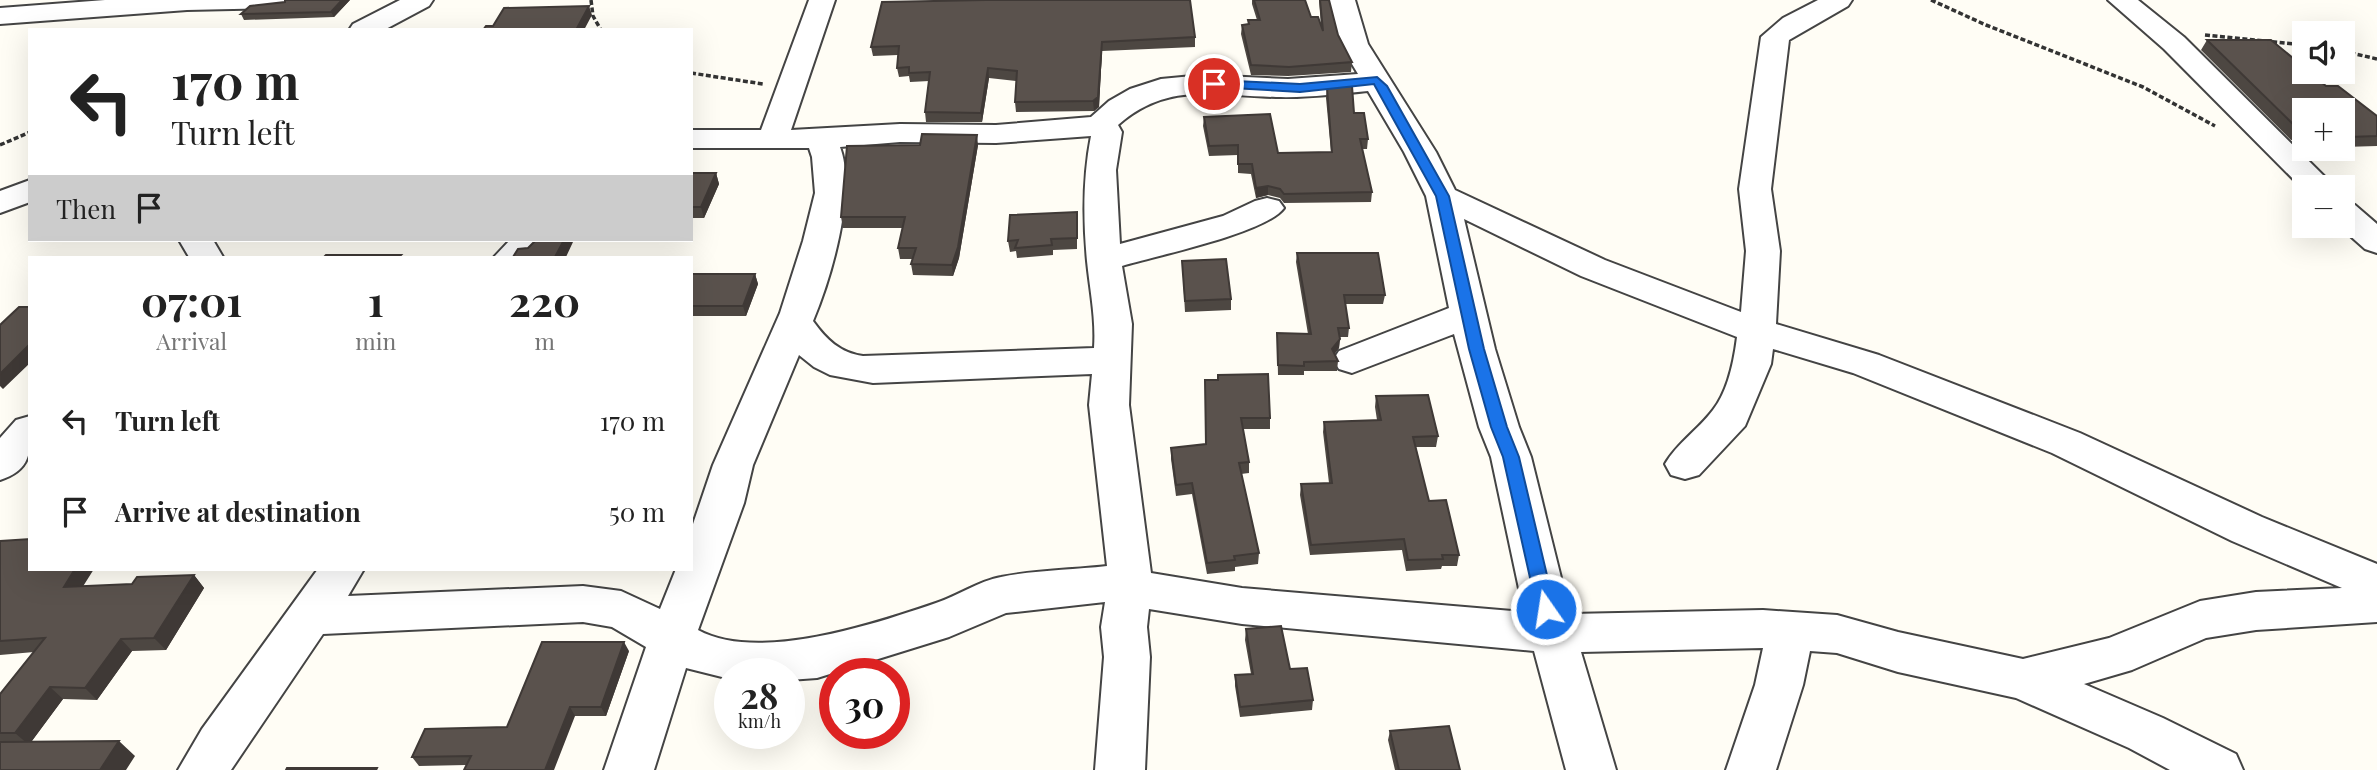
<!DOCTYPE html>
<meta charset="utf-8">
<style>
body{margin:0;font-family:"Playfair Display",serif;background:#f6f6f6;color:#222;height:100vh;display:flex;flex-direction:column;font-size:26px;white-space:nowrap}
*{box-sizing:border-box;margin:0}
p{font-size:23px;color:#767676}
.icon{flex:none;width:38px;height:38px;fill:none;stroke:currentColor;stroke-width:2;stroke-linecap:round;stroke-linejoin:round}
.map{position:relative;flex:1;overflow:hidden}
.side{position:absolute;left:28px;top:256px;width:665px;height:315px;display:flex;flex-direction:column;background:#fff;border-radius:0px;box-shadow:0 7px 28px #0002}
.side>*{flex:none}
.banner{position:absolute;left:28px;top:28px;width:665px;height:214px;border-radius:0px;box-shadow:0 7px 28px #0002;background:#fff;color:#222;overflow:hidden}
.tools{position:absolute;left:2292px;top:21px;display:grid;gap:14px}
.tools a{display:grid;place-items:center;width:63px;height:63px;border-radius:0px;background:#fff;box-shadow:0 7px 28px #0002;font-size:35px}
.speed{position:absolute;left:714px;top:658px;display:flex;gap:14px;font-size:35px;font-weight:700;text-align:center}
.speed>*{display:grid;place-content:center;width:91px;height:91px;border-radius:50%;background:#fff;box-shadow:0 7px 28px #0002;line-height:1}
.speed small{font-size:18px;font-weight:400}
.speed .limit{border:10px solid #d22;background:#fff;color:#111}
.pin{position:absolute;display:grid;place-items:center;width:60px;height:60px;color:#fff;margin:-30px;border:4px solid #fff;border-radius:50%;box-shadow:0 2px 7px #0007}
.me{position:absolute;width:77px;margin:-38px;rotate:347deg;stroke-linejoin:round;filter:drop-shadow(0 0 5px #0008)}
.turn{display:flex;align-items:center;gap:24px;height:147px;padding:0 28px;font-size:32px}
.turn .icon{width:91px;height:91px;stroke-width:2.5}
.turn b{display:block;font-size:49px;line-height:60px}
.then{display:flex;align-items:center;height:66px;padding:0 28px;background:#0003;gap:14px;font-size:26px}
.eta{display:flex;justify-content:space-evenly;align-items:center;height:119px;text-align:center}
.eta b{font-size:42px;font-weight:700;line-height:49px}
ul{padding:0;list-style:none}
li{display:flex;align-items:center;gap:21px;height:91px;padding:0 28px}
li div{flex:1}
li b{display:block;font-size:26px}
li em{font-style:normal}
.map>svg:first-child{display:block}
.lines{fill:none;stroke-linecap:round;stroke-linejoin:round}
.street-casing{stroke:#444;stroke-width:4}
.path{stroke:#333;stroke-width:3.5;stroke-dasharray:5 2.5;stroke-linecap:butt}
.street{fill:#fff;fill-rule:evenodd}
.wall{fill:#4d4742}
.shaded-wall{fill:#3f3936}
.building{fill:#5a524d;stroke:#3f3936;stroke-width:2}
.route{fill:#1a73e8;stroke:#114b97;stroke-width:2}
</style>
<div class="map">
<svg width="2377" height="770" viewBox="0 0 2377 770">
<rect width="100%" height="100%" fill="#fffdf5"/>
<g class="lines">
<g class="street-casing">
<path id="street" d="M105 0H289L285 6 276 8 187 10 0 24V8Z
M400 0H433L429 6 384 30H349L353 24Z
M809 0H835L791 130 900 124 996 125 1091 117 1109 101 1130 89 1161 79 1203 75 1288 79 1358 74 1340 44 1329 0H1355L1368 44 1436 152 1455 190 1605 260 1741 312 1746 251 1739 189 1761 37 1783 18 1818 0H1852L1848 6 1789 40 1771 189 1780 251 1776 324 1879 355 2080 433 2262 517 2377 564V622L2256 630 2206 638 2132 670 2084 684 2163 718 2236 754 2243 770H2170L2129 748 2016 698 1898 672 1837 653 1810 651 1803 685 1776 770H1726L1755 685 1763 648 1581 652 1616 770H1566L1534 651 1242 624 1149 609 1147 627 1150 657 1145 770H1095L1104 657 1101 627 1105 602 1006 613 949 637 817 678 789 680V674H730V679L686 668 654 770H604L646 647 612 627 583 622 323 634 231 770H178L202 729 318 569H364L348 596 583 586 621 591 660 609 676 569H691V530L713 465 780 313 803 241 815 193 812 157 809 148H691V130H761ZM1368 91 1404 152 1426 196 1449 308 1339 351 1333 360 1339 369 1352 373 1454 334 1479 427 1491 457 1524 612 1242 588 1151 573 1129 405 1132 324 1122 266C1155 256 1266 233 1284 208L1279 201 1267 198 1255 201 1223 216 1120 244 1116 170 1122 132 1118 125C1168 81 1215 96 1276 97 1307 98 1337 94 1368 91ZM1091 136C1083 177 1083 219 1087 261 1090 291 1096 318 1094 348L863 356C840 353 826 339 813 321 831 278 857 191 840 147L900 142 996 143ZM1464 219 1581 276 1737 337C1734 361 1728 391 1713 410 1698 430 1677 443 1665 464L1671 475 1685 479 1699 475 1745 426 1771 364 1773 349 1853 373 2052 453 2232 541 2342 588 2256 592 2200 601 2109 638 2023 659 1898 632 1837 615 1763 610 1570 614 1531 457 1519 427 1495 349ZM799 355 814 367 830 375 873 383 1092 374 1089 405 1107 566C1072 570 1035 570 1001 577 978 581 958 596 936 603 875 624 758 663 698 630L744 503 753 465Z
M2108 0H2138L2184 37 2335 187H2305V191L2164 49Z
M30 180V202L0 213V191Z
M2343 202 2355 205 2377 224V253L2365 249 2339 226H2343Z
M179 240H213L223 257H189Z
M510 240H547L531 257H494Z
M30 416C30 447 35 469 0 480V438L16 420Z"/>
</g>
<path class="path" d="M591 0 593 16 601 30
M1931 0 1986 25 2143 87 2215 126
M2205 35 2305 45
M2343 51 2377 59
M691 73 763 84
M0 145 30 132"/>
<use href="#street" class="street"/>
</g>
<path class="wall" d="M350 0 334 17 244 20 241 14Z
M1252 0H1305L1311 17 1321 26 1319 0H1329L1338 35 1352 62 1351 72 1288 76 1251 75 1241 34 1242 25H1248V20H1257L1252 4Z
M1101 1 1195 37V47L1102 51 1099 107 1094 111 1016 112 1015 102 1016 81 989 78 982 122H926L925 112 929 81 910 82 909 76 899 77 897 68 898 55 873 56 871 47Z
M2207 40 2326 86 2377 116V146L2343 147V110H2305V139L2291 140 2201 50Z
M1327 88 1368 139 1367 149H1362L1372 192 1371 202 1284 203 1280 198 1268 195 1256 198 1251 174 1238 173V155L1209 156 1203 126 1204 117 1278 153 1331 152 1326 98Z
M978 145 959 258 953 276 913 275 911 264 913 259H900L898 248 903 228H843L841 217Z
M691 173H716L719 184 704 218H691Z
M1077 212V249L1053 250V255L1017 258 1016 251 1010 252 1008 241Z
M1297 253 1385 295 1383 304H1345L1349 328 1348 337H1340L1339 348 1334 354 1338 361 1337 371H1304V375H1278L1277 333 1308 334 1296 262Z
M1182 261 1231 299V310L1185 312Z
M691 274H755L758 284 746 316H691Z
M1205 380 1270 418V429H1243L1249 462V473L1241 474 1259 553 1258 564 1235 567V571L1207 574 1192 494 1176 496 1171 459V448L1206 444Z
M1376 396 1438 436 1436 447H1416L1429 501 1459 555 1457 566H1442L1441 569 1406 571 1402 550 1310 555 1300 495 1301 484 1329 483 1323 432 1324 422 1377 420 1375 407Z
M0 541 84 586 132 584 194 575 204 588 166 650 132 651 97 700 63 699 31 742 135 756 0 770V694L34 652 0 655Z
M1246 629 1290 669 1313 700 1312 710 1240 717 1235 686V675L1251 674 1245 640Z
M629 651 606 716H575L466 765 419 766 412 757 507 727Z
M1390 731 1460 770H1395L1388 740Z"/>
<path class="shaded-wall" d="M342 0H350L334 17 331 12Z
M589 6 592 15 584 30H576Z
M1102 42V51L1099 107 1094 111 1093 101Z
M988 68 989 78 982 122 981 113Z
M977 135 978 145 959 258 953 276 952 265Z
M716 173 719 184 704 218 701 207Z
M1268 186V195L1256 198V188Z
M564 240H572L573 242 566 257H555Z
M755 274 758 284 746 316 743 306Z
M1340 339 1339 348 1331 359 1332 349Z
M30 344V363L3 389 0 386V374Z
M75 569H94L75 599 64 587Z
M194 575 204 588 166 650 154 638Z
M121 639 132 651 97 700 85 688Z
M624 642 629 651 606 716 601 707Z
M50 687 63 699 29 745 15 733Z
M570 707 575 716 554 770H545Z
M119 741 135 756 126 770H100Z"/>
<path class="building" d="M285 0H342L331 12 241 14 250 6 285 2Z
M985 0H1190L1195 37 1102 42 1098 97 1093 101 1015 102 1017 71 988 68 981 113 925 112 930 72 909 73V67L897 68 899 46 871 47 882 2Z
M1254 0H1305L1311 17H1318L1323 31 1320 0H1329L1338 35 1352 62 1289 67 1251 65 1242 25 1249 24 1248 20H1260Z
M589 6 576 30H483L486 26H493L504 8Z
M2207 40H2271L2305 68V72H2309L2326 86H2338L2377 116V136L2349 137 2343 132V110H2305V129H2298Z
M1352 86 1354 113H1364L1368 139H1360L1372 192 1284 194 1280 189 1268 186 1256 188 1252 164H1238V145L1209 146 1204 117 1270 114 1278 153 1332 152 1327 88Z
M922 134 977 135 958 247 952 265 911 264 916 248H898L905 217H841L847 146 920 145Z
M691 173H716L701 207H691Z
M1077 212V238L1051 239 1052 245 1015 248 1018 240 1008 241 1010 215Z
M536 240H564L555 257H513L518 249 528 248Z
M1297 253H1378L1385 295H1344L1349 328H1338L1340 339 1332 349 1338 361 1304 362V366L1278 365 1277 333 1311 334Z
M326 255H401L399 257H324Z
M1226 259 1231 299 1185 301 1182 261Z
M691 274H755L743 306H691Z
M19 307H30V344L0 374V325Z
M1268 374 1270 418H1241L1249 462 1239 463 1259 553 1234 556 1235 560 1207 563 1192 483 1176 485 1171 448 1206 444 1205 380H1218V375Z
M1428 395 1438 436 1413 437 1429 501 1446 500 1459 555H1442L1443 559 1408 560 1404 539 1311 545 1301 484 1332 483 1324 422 1381 420 1376 396Z
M30 539V569H75L64 587 132 584 137 577 194 575 154 638 121 639 85 688 50 687 15 733H0V694L45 638 0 641V541Z
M1281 626 1290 669 1307 668 1313 700 1240 707 1235 675 1253 674 1246 629Z
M542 642H624L601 707H570L545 770H464L471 756 412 757 425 729 507 727Z
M1449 726 1460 770H1399L1390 731Z
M119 741 100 770H0V742Z
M287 768H377L376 770H286Z"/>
<path class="route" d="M1377 77 1387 86 1449 196 1484 349 1507 427 1519 457 1555 609 1553 615 1546 617 1539 615 1537 609 1503 457 1491 427 1469 349 1436 196 1375 86 1374 84 1300 92 1214 87 1208 84 1214 80 1300 84Z"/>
</svg>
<div class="tools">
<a><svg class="icon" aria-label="sound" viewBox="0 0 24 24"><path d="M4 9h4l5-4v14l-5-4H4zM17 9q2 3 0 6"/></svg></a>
<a>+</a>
<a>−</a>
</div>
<div class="speed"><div>28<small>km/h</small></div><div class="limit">30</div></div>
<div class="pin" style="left:1214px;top:84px;background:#d93025"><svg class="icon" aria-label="arrive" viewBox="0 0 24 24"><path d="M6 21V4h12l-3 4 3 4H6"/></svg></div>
<svg class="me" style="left:1546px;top:609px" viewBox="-20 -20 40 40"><circle r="17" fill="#1a73e8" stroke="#fff" stroke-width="3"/><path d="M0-11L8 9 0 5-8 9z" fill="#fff"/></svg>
<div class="banner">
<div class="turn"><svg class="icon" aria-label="left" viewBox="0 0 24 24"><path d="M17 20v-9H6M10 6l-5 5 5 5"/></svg><div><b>170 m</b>Turn left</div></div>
<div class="then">Then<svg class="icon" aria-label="arrive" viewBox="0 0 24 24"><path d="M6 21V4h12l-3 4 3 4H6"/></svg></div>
</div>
<section class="side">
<div class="eta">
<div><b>07:01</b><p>Arrival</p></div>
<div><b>1</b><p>min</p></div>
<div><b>220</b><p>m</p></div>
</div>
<ul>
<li><svg class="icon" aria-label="left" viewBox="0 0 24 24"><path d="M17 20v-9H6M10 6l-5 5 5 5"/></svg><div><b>Turn left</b></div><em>170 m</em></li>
<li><svg class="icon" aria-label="arrive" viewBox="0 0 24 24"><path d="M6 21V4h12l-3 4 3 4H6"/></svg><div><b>Arrive at destination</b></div><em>50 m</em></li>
</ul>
</section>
</div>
